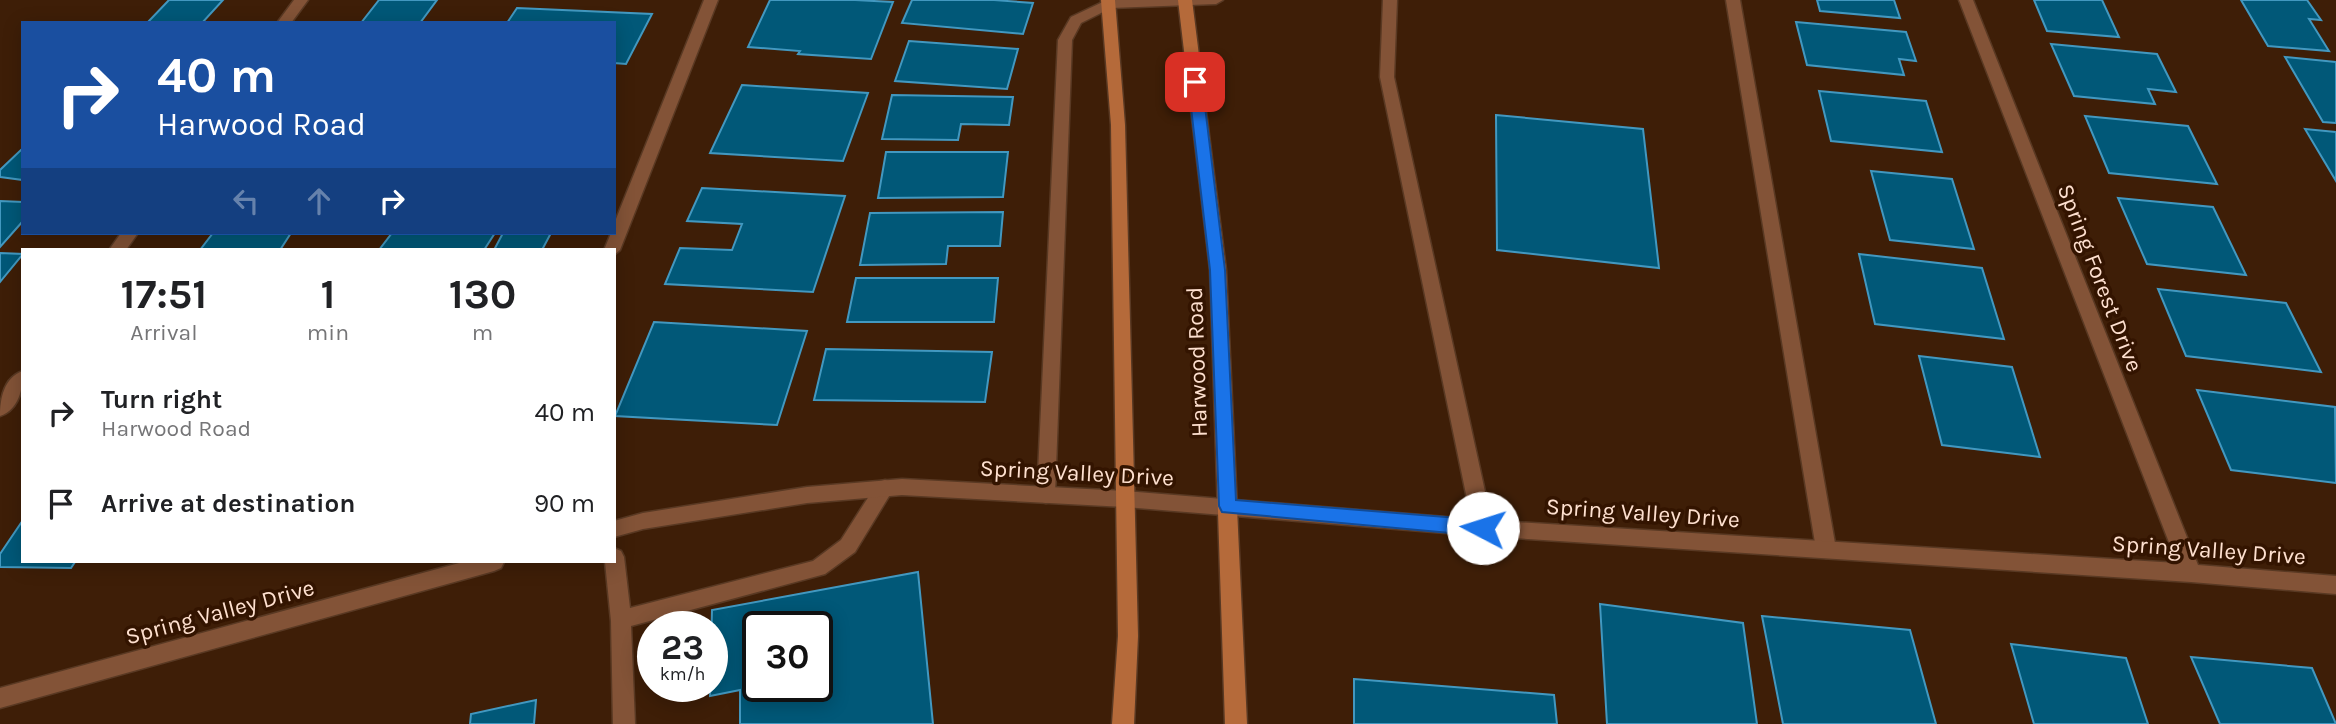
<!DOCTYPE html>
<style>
body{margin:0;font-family:Karla,sans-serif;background:#f6f6f6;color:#202124;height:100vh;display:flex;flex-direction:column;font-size:26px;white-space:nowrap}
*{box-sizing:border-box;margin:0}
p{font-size:23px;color:#757577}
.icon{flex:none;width:38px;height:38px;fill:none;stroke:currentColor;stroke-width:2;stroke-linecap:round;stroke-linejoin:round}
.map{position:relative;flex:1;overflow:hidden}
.details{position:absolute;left:21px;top:248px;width:595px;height:315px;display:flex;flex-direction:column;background:#fff;border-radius:0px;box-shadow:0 4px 18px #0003}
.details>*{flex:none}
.banner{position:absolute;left:21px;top:21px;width:595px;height:214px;border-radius:0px;box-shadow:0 4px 18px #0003;background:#1a4fa0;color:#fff;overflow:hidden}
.speed{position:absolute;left:637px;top:611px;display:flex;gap:14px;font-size:35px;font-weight:700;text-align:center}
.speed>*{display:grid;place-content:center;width:91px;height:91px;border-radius:50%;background:#fff;box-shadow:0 4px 18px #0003;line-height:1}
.speed small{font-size:18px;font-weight:400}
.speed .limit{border:4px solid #111;border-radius:10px;background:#fff;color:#111}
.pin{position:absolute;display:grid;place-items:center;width:60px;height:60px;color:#fff;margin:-30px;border-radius:14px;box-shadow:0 4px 10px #0006}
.me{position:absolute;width:77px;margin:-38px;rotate:275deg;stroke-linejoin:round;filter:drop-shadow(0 0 5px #0008)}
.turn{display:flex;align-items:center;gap:24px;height:147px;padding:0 21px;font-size:32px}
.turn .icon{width:91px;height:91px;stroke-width:2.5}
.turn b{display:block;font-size:49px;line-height:60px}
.lanes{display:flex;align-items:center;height:66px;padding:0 21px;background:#0003;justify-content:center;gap:35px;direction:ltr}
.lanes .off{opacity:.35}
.eta{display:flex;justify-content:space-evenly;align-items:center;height:119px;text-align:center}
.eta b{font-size:42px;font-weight:700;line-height:49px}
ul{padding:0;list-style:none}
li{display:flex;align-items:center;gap:21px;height:91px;padding:0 21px}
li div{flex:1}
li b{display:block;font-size:26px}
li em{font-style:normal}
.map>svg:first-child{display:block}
.building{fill:#015878;stroke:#4298c0;stroke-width:2;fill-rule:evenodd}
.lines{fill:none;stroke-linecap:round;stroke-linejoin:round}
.lane-casing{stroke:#593923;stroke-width:3}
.street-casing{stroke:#593923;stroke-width:3}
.secondary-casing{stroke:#593923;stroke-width:3}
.lane{fill:#835337;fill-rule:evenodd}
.street{fill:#835337;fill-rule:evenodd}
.secondary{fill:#b56a3a;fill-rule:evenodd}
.route{fill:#1a73e8;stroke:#114b97;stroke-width:2}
.labels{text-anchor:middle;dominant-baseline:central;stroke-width:7;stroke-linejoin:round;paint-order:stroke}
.street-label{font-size:23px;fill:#fee0cf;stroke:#331400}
</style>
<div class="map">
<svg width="2336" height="724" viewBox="0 0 2336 724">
<rect width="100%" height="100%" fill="#3e1e07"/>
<path class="building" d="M169 0H223L202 23H147Z
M379 0H437L420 23H361Z
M770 0H855L893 2 871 59 798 54 800 51 748 47Z
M912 0H994L1033 3 1023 34 902 23Z
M1817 0H1894L1900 18 1820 11Z
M2034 0H2102L2119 37 2047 31Z
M2241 0H2307L2321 20 2309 19 2329 51 2268 46Z
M517 8 652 14 626 64 614 63V23H507Z
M1796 22 1906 32 1916 61 1899 59 1904 75 1807 65Z
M909 41 1018 49 1007 89 895 81Z
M2051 44 2157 54 2176 92 2148 89 2155 104 2074 96Z
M2285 57 2336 62V123L2323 122Z
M742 85 868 93 843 161 710 153Z
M1819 91 1926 101 1942 152 1831 141Z
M892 95 1013 97 1009 125 961 124 958 140 882 139Z
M1496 115 1643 129 1659 268 1497 250Z
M2085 116 2188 126 2217 184 2109 173Z
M2305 129 2336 132V181Z
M23 148V180L0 177V170Z
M886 152H1008L1003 197 878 198Z
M1871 171 1952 179 1974 249 1890 240Z
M702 188 845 196 813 292 665 284 680 248 732 250 742 224 687 221Z
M2118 198 2213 207 2246 275 2147 264Z
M0 201 23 202V221L0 247Z
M1003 212 1000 246H948L946 264 860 265 870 213Z
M213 233H291L280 250H200Z
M392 233H495L484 250H379Z
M503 233H551L542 250H494Z
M0 253 23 254 0 282Z
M1859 254 1982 268 2004 339 1875 324Z
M856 278H998L994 322H847Z
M2158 289 2286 303 2321 372 2186 356Z
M654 322 807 331 777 425 615 416Z
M826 349 992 352 985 402 814 400Z
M1919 356 2012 367 2040 457 1942 445Z
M2197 390 2335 407 2336 483 2231 470Z
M23 520V562H75L71 568 0 567V554Z
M918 572 933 724H740V690L710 696 712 610ZM758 626H817V686H758Z
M1600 604 1743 623 1757 724H1607Z
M1762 616 1910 630 1936 724H1783Z
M2011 644 2126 658 2148 724H2034Z
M2191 657 2312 668 2336 724H2220Z
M1354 679 1554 695 1557 724H1354Z
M536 700 534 724H470L471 714Z"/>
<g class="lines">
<g class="lane-casing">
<path id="lane" d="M1107 0H1223L1216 4 1111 8 1081 23 1072 40 1055 495 1053 501 1046 503 1039 501 1037 495 1058 40 1071 17Z
M1383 0H1397L1394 77 1493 528 1490 534 1483 536 1476 534 1473 528 1380 77Z
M1726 0H1740L1836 549 1833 555 1826 558 1819 555 1816 549Z
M885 480 892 482 894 488 855 552 825 574 631 626 635 724H613L611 621 605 562H614V548L621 551 624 557 630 608 813 561 841 540 878 482Z"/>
</g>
<g class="street-casing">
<path id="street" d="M294 0H308L291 23H277Z
M704 0H718L620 250 614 255V250H604L611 233H614V224Z
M1959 0H1973L2198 565 2336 576V594L2191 582 1483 536 1125 507 902 495 807 503 643 529 614 537V521L643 513 807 487 902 479 1125 491 1483 520 2177 563Z
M121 233H138L126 250H109Z
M23 371C23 388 19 410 0 416 0 399 4 377 23 371Z
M463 562H504L501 568 494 571 0 708V688Z"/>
</g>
<g class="secondary-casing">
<path id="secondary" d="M1101 0H1115L1125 125 1138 636 1134 724H1112L1118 636 1111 125Z
M1178 0H1192L1226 270 1247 724H1225L1210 270Z"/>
</g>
<use href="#lane" class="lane"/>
<use href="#street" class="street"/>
<use href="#secondary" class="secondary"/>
</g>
<path class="route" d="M1195 77 1202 82 1225 270 1236 500 1483 520 1489 523 1492 528 1489 533 1483 536 1222 512 1219 506 1210 270 1188 82Z"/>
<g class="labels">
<g class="street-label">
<text transform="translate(2100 278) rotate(69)">Spring Forest Drive</text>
<text transform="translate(1197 362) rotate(-92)">Harwood Road</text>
<text transform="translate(1077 473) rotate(3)">Spring Valley Drive</text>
<text transform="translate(1643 513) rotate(4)">Spring Valley Drive</text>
<text transform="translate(2209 550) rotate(4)">Spring Valley Drive</text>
<text transform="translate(220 612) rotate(-15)">Spring Valley Drive</text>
</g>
</g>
</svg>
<div class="speed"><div>23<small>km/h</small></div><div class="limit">30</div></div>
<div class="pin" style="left:1195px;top:82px;background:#d93025"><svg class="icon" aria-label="arrive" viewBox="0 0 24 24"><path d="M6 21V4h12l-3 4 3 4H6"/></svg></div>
<svg class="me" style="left:1483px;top:528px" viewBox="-20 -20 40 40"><circle r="19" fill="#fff"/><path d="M0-13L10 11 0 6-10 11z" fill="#1a73e8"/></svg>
<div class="banner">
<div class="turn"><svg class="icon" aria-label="right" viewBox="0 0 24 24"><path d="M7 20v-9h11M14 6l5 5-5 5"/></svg><div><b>40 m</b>Harwood Road</div></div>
<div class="lanes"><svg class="icon off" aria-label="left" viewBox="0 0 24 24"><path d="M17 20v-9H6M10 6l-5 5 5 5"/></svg><svg class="icon off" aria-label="ahead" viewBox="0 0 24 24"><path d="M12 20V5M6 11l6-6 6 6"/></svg><svg class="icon" aria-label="right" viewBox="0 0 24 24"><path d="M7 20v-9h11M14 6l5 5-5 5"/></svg></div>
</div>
<section class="details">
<div class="eta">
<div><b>17:51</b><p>Arrival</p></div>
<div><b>1</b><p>min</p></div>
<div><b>130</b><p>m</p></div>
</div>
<ul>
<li><svg class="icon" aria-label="right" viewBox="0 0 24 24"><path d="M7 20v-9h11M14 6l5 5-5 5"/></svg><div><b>Turn right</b><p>Harwood Road</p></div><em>40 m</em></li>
<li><svg class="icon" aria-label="arrive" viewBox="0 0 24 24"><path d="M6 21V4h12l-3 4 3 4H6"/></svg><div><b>Arrive at destination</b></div><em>90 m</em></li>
</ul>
</section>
</div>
